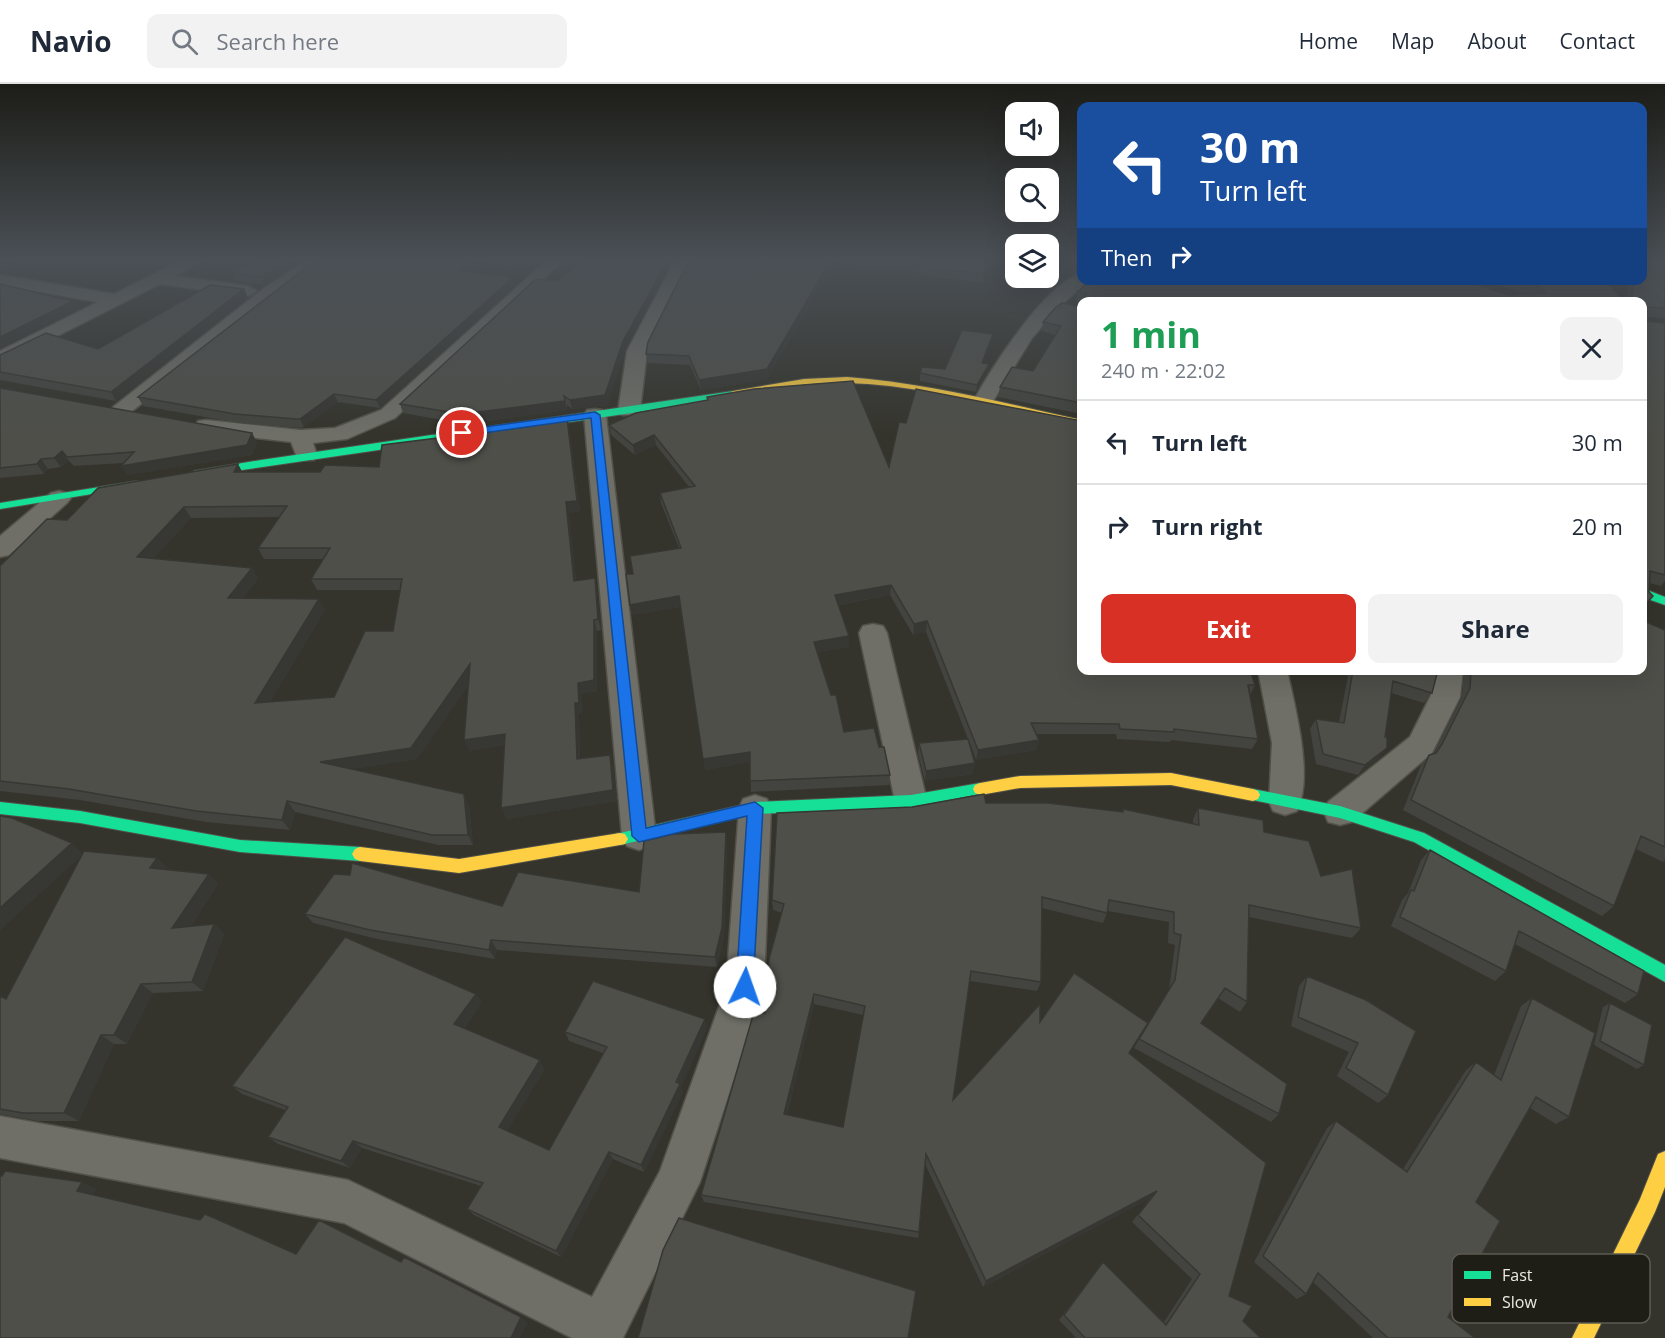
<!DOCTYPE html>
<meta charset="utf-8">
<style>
body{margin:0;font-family:"Open Sans",sans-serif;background:#f2f2f3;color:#1f2937;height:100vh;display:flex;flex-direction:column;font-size:22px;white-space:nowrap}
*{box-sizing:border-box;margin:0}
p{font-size:20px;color:#747a83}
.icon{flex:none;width:33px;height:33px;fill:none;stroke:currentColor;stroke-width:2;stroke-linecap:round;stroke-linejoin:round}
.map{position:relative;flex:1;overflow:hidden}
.details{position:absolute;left:1077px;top:213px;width:570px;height:378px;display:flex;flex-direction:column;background:#fff;border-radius:12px;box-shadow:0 6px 24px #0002}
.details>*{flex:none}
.guide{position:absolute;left:1077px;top:18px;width:570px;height:183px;border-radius:12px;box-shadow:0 6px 24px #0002;background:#1a4fa0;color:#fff;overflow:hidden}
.tools{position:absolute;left:1005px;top:18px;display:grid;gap:12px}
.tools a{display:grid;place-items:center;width:54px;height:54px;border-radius:12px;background:#fff;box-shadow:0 6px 24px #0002;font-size:30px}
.pin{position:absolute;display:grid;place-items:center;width:51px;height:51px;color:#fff;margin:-26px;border:3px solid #fff;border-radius:50%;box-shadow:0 2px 6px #0007}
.me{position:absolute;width:66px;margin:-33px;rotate:3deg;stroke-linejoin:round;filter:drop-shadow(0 0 4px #0008)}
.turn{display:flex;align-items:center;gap:21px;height:126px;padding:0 24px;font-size:27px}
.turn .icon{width:78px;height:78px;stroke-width:2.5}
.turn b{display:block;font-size:42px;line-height:51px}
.then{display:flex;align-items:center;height:57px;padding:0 24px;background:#0003;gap:12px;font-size:22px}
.round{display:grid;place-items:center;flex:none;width:63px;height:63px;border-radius:12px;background:#f2f2f3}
.head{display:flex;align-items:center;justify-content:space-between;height:102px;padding:0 24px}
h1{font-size:36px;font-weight:700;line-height:45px;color:#1e9e55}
.primary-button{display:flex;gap:12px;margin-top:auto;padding:12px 24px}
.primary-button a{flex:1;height:69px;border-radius:12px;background:#d93025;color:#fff;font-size:24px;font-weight:700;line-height:69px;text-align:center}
.primary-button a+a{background:#f2f2f3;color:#1f2937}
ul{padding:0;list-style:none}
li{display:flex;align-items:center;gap:18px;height:84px;padding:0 24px;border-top:2px solid #e0e1e3}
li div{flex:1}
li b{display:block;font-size:22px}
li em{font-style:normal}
header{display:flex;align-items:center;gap:36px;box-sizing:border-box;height:84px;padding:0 30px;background:#fff;border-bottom:2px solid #e0e1e3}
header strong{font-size:28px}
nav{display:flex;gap:33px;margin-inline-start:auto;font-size:21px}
.search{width:420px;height:54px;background:#f2f2f3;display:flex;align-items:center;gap:15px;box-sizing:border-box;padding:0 21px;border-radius:12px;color:#747a83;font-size:22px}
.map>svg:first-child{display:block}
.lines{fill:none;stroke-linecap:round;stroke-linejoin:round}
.street-casing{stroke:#515149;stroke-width:3}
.fast-casing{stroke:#515149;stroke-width:2}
.slow-casing{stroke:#515149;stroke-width:2}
.street{fill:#6f6f68;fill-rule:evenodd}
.fast{fill:#16e098;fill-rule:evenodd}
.slow{fill:#ffcf43;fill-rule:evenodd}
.wall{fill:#43443f;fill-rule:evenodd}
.shaded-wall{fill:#373733}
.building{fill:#4e4f49;stroke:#373733;stroke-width:1.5;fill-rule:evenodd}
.route{fill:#1a73e8;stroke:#114b97;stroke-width:1.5}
.key{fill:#1e1e17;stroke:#5b5b53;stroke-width:1.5}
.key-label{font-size:16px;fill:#eaeae0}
</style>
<header>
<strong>Navio</strong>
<div class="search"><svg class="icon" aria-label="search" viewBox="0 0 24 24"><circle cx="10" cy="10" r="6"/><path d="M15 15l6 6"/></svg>Search here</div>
<nav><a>Home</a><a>Map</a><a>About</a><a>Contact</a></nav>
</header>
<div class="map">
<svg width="1665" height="1254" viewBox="0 0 1665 1254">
<rect width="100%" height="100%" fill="#34342c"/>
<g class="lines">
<g class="street-casing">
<path id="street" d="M182 176H202L176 192 248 202 257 207 248 212 160 200 0 281V267L98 218 0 201V191L114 210Z
M307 176H325L127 331H113L109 327 113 323 263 205Z
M547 176H564L395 334 347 355 313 359 317 371 314 376H298L291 358 206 348 198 347 195 342 198 337 206 336 300 346 335 344 381 326Z
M675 176H691L647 267 640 327 636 331H622L618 327 627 267Z
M1082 189V196H1089L1057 225 1032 254 990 322H976L973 318C990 286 1046 198 1082 189Z
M595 325 603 326 606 331 656 752 651 762 639 766 627 762 622 752 584 331 587 326Z
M59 407 67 409 71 414 67 419 9 471 0 473V452L51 409Z
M873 540 883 542 887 549 927 717 923 726 911 730 899 726 895 717 859 549 863 542Z
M1258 586H1287C1295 623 1314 693 1297 727L1285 731 1273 727 1269 718 1272 659Z
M1435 586H1463L1460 613 1432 669 1352 738 1340 741 1328 738 1324 728 1328 718 1410 653 1430 613Z
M755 711 767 715 771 724 764 903 700 1098 623 1254H572L344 1139 0 1074V1032L348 1096 592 1213 660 1087 726 903 739 724 743 715Z"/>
</g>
<g class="fast-casing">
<path id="fast" d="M733 307 736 308V312L666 324 194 393 189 390 194 387 261 376Z
M137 397 142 400 141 402 0 425V419Z
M1642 504 1665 513V521L1642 513Z
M980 699 985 701 987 705 985 709 911 723 755 730 620 761 615 760 612 755 615 750 620 749 755 718 911 711Z
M1253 705 1340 722 1424 749 1665 881V898L1414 758 1340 734 1248 715 1246 711 1248 707Z
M0 718 80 727 240 756 360 763 365 765 368 770 365 775 360 777 240 768 80 739 0 730Z"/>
</g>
<g class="slow-casing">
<path id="slow" d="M847 293C927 299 1004 319 1082 336V342C1004 325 926 301 847 299 809 297 770 306 733 313L728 310 733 307 804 295Z
M1171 689 1253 705 1258 707 1260 711 1258 715 1253 717 1171 701 1020 704 980 711 975 709 973 705 975 701 980 699 1020 692Z
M620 749 625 750 628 755 625 760 620 761 459 789 360 777 355 775 352 770 355 765 360 763 459 775Z
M1665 1067V1103L1655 1128 1594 1254H1572L1640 1115 1658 1070Z"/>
</g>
<use href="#street" class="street"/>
<use href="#fast" class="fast"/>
<use href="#slow" class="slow"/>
</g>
<path class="wall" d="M256 176 265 201 235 197 232 189Z
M316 176H490L471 188 514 193 516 201 380 324 338 318 304 343 300 344 239 339 143 322 138 313Z
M689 176H999L983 199 918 191V188L834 179 767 295 701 306 690 281 648 279 646 270Z
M1665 176V234L1647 233V237L1665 239V497L1661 502 1649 499 1642 218H1626L1629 196H1642Z
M1481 196H1606L1624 218H1082L1076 217 1078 207 1509 211 1528 210Z
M244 205 248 214 116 317 0 296V271L98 265Z
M1082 223V330L998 313 1000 303 1033 287 1056 251 1042 247 1043 238Z
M992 257 983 279 989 280 988 288 976 308 920 297V289L945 285Z
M625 266 607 321 572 325 567 321V326L465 340 403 329 400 320Z
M0 304 252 349 257 359 252 371 127 391 124 379 74 382 68 376 61 383 48 385 44 390 0 394Z
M707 313 889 383 1255 601 1250 611 1258 655 1252 665 1171 656 1170 658 1117 655 1116 650H1036L1039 656 1036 666 976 676 970 659 973 690 925 697 918 670 919 659 968 655 926 548 913 551 890 511 838 521 849 563 817 568 831 611 844 648 879 663 890 691 889 701 751 708 750 678 705 686 680 523 632 531 630 521 633 490 679 464 661 419 660 409 689 403 656 361 635 371 611 351 609 341 707 316Z
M567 334 569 344 580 427 569 429 576 497 595 494 597 505 601 546 597 547V607L581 610 582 630H579L580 674 610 671 613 682 617 717 506 735 505 661 469 667V600L417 675 351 685 469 721 473 761H438L295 728 290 746 206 738 80 716 0 707V482L67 436 242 388H320L379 383 523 343 522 340ZM280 433 258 464 264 475H323L311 495 317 506H400L393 547 334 613 270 618 325 526 243 514 258 495 252 484 154 474 191 434Z
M1665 546V776L1663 778 1636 765 1614 822 1602 832 1403 726 1421 681 1429 671 1434 669 1462 614 1464 586H1642Z
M1326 586H1438L1432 609 1424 619 1391 609 1379 674 1358 691 1316 680 1310 645 1316 635 1339 638 1348 592Z
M986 719 1122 727 1123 725 1193 740V735L1198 724 1264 748 1321 792 1361 844 1352 854 1249 833 1247 918 1240 928 1218 914 1201 939 1279 1030 1271 1038 1134 964 1145 945 1129 969 1229 1212 1243 1237 1261 1254H1076L1059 1236 1098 1184 1103 1178 1164 1238 1192 1195 1132 1138 1150 1114 983 1203 925 1080 919 1148 918 1154 704 1118 701 1111 765 929 782 829 773 826 772 816 912 723ZM1042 824 1103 839 1108 827 1169 838 1168 859 1175 861 1169 906 1148 939 1040 938 953 1016 970 897 1037 907 1041 898ZM814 920 863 931 843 1043 787 1031Z
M0 732 83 769 157 774 167 784 166 785 209 790 218 800 191 842 214 840 224 850 203 907 153 909 127 960H114L79 1037H38L0 1030V1031V912L6 915 82 771 0 846Z
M726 748 727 759 724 853 717 883 497 866 495 875 377 855 313 839 305 830 502 822 639 808Z
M1430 766 1638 910 1625 919 1515 860 1506 887 1495 897 1391 842 1402 816 1408 809 1421 776Z
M1307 892 1366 916 1388 1011 1378 1019 1337 992 1349 968 1291 942 1299 902Z
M1532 914 1569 1033 1556 1040 1530 1024 1476 1118 1448 1233 1475 1254H1373L1313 1198 1306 1210 1297 1215 1254 1178 1327 1044 1336 1037 1403 1085 1466 986 1476 978 1494 991 1521 922Z
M482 918 464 944 545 985 507 1047 549 1066 603 969 569 957 565 948 707 944 681 1003 683 1008 644 1088 613 1075 561 1173 474 1131 467 1125 481 1102 362 1064 350 1084 278 1060 268 1053 285 1026 242 1010 232 1002Z
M1610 919 1644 981 1637 985 1594 961 1603 923Z"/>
<path class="shaded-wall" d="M0 176H19L0 185Z
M289 176H304L265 201 262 193Z
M476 176H490L461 194 458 187Z
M668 176H674L625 266 607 321 572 325 570 316 623 257Z
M831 176H834V179L767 295 701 306 699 296Z
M995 176H999L983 199 984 190Z
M514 193 516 201 380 324 376 316Z
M244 205 248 214 116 317 111 308Z
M73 217 78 225 0 264V253Z
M993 250 992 257 981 286 982 279Z
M989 280 988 288 976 308 977 301Z
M334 310 338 318 304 343 300 335Z
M564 312 567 326 465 340 462 330Z
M567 334 569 344 580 427 569 429 577 508 574 497 566 418Z
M252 349 257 359 252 371 127 391 121 382Z
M654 351 656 361 635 371 633 361Z
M62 367 68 376 61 383 54 374Z
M41 375 48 385 44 390 37 380Z
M238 380 244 391 234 388Z
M184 423 191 434 145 484 137 473Z
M252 484 258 495 235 525 228 514Z
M595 494 597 505 601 546 598 535Z
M891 501 890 511 835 521V511Z
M679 512 680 523 632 531 630 521Z
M319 515 325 526 263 630 255 619Z
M594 536 597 547V607L581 610 582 630H579L580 685 577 675 575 619 578 599Z
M927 537 926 548 913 551 914 540Z
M849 552V563L815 568 814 558Z
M470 580 475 591 417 675 327 689 320 678Z
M505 650 510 661 469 667 464 656Z
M1039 656 1036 666 976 676 978 666Z
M1387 664 1379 674 1358 691 1365 681Z
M750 668 751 678 705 686 703 675Z
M610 671 613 682 617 717 506 735 501 724Z
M975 679 973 690 925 697 926 687Z
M464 710 469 721 473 761 468 751Z
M287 717 295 728 290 746 282 736Z
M726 748 727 759 724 853 717 883 715 873Z
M72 759 84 770 0 846V824Z
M157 774 167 784 160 794 150 784Z
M209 790 218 800 183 854 172 844Z
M214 840 224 850 203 907 192 898Z
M491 856 497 866 495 875 489 866Z
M141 900 153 909 127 960 114 951Z
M476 910 482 918 460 949 454 940Z
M814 910V920L785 1038 784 1030Z
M705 935 707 944 681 1003 683 1008 644 1088 641 1081Z
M101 951 114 960 79 1037 64 1029Z
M540 976 545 985 505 1051 499 1043Z
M353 1057 362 1064 350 1084 341 1077Z
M609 1068 613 1075 561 1173 556 1167Z
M82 1098 97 1105 91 1114 77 1107Z
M1157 1107 1150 1114 983 1203 986 1197Z
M521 1233 528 1238 520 1254H511Z"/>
<path class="building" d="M256 176H289L262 193 232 189Z
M316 176H476L458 187 514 193 376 316 334 310 300 335H296L235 330 138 313Z
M583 176H668L623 257 605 311 570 316 564 312 565 317 462 330 400 320 536 195 557 197Z
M689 176H831L767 285 699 296 689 272 646 270 648 258Z
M880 176H995L984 190 919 182 920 180Z
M1642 176H1665V224L1647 223V237L1665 239V491L1650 487 1649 508 1653 512 1642 524V218H1631L1634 196H1642Z
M1094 196H1462L1509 211 1545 209 1540 203 1518 196H1606L1624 218H1085L1086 209 1078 207Z
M0 200 73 217 0 253Z
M210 201 244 205 111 308 0 288V271L46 249 98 265Z
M1062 219 1082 223V319L1000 303 1012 283 1033 287 1061 242 1043 238 1055 224Z
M962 246 993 250 982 279 989 280 977 301 920 289 922 283 945 285Z
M853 297 889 383 899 338 906 339 916 305 1082 337V586H1250L1255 601H1248L1258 655 1174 645V648L1120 645 1119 640 1031 639 1039 656 978 666 927 537 914 540 891 501 835 511 849 552 814 558 831 611H836L844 648 874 644 879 663H884L890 691 750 697V668L703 675 679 512 630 521 626 490H633L630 472 681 464 660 409 695 402 654 351 633 361 609 341 636 329 708 316 707 313 754 305Z
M0 304 252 349 247 361 121 382 134 368 67 373 62 367 54 374 41 375 37 380 0 384Z
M567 334 577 417 566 418 574 497 595 494 598 535 594 536V596L578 599 579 619H575L577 675 610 671 613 706 501 724 505 650 464 656 470 580 411 664 320 678 464 710 468 751H432L287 717 282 736 196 727 69 705 0 697V482L47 435 67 436 98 404 238 380 234 388H320L325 381 379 383 382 361 534 342 522 340ZM287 422 258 464H330L311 495H402L393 547H365L334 613 255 619 319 515 228 514 252 484 137 473 184 423Z
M1642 536 1665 546V763L1641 752 1614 822 1411 716 1429 671 1436 669 1442 660 1470 604 1471 586H1642Z
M1353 586H1438L1432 609 1393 597 1385 653H1387V664L1365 681 1323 670 1316 635 1344 639Z
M968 655 975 679 926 687 919 659Z
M984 710 986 719H1048L1123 728V725L1199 741 1198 724 1263 736 1264 748 1309 757 1321 792 1352 785 1361 844 1249 821 1247 918 1225 904 1201 939 1287 1000 1279 1030 1139 955 1175 896 1181 851 1174 849V828L1109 816 1107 829 1042 813 1041 898 971 887 953 1016 1040 920V938L1074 889 1148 939 1129 969 1266 1079 1229 1212 1252 1222 1243 1237 1261 1254H1085L1064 1231 1103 1178 1166 1241 1200 1190 1138 1131 1157 1107 986 1197 926 1070 919 1148 701 1111 754 928 765 929 769 875 784 820 772 816 777 729 912 723ZM814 910 865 922 843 1043 784 1030Z
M0 732 12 734 72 759 0 824Z
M726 748 722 844 715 873 491 856 489 866 370 846 305 830 334 790 350 791 352 779 502 822 518 788 639 808 644 757 673 750Z
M1430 766 1644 887 1638 910 1519 847 1506 887 1400 833 1411 806 1414 807Z
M84 767 157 774 150 784 209 790 172 844 214 840 192 898 141 900 114 951H101L64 1029H23L0 1025V912L6 915Z
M345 853 476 910 454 940 540 976 499 1043 549 1066 607 963 565 948 593 897 705 935 676 998 680 1000 641 1081 609 1068 556 1167 467 1125 483 1099 353 1057 341 1077 268 1053 288 1023 232 1002Z
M1307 892 1366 916 1416 947 1388 1011 1346 984 1358 959 1298 933Z
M1532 914 1595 949 1569 1033 1536 1013 1476 1118 1500 1137 1448 1233 1475 1254H1388L1318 1189 1306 1210 1263 1172 1336 1037 1407 1088 1476 978 1501 996Z
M1610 919 1652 941 1644 981 1600 957Z
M5 1087 82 1098 77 1107 200 1136 205 1130 296 1170 319 1136 401 1178 404 1173 521 1233 511 1254H0V1092H2Z
M679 1134 916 1207 908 1254H638L663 1166Z"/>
<linearGradient id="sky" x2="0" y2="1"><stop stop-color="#1d1d18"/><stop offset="0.5" stop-color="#4a5056"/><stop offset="1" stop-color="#4a5056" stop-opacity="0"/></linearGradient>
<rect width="1665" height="351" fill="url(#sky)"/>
<path class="route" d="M595 328 600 331 646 744 755 718 763 724 753 903 751 909 745 912 739 909 736 903 747 732 639 758 632 752 591 334 462 352 457 349 462 346Z"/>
<rect x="1452" y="1170" width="198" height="69" rx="9" class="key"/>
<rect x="1464" y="1187" width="27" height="8" fill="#16e098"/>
<rect x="1464" y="1214" width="27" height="8" fill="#ffcf43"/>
<g class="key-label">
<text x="1502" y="1197">Fast</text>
<text x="1502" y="1224">Slow</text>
</g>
</svg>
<div class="tools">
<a><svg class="icon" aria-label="sound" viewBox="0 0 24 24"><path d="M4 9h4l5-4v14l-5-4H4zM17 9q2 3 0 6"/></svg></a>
<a><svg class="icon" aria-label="search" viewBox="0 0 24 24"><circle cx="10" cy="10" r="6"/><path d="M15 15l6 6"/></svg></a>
<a><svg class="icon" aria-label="layers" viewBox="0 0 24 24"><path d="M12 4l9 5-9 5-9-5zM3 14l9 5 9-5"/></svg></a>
</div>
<div class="pin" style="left:462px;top:349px;background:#d93025"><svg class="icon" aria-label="arrive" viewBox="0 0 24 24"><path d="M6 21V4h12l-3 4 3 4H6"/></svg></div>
<svg class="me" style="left:745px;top:903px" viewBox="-20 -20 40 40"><circle r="19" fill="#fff"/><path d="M0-13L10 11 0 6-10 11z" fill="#1a73e8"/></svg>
<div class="guide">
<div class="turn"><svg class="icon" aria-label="left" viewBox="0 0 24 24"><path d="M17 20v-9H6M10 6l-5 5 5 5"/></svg><div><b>30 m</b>Turn left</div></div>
<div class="then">Then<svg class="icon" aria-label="right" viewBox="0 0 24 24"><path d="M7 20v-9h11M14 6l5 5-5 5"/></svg></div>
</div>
<section class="details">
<div class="head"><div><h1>1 min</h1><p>240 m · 22:02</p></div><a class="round"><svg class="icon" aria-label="close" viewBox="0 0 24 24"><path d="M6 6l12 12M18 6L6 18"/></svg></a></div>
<ul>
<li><svg class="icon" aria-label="left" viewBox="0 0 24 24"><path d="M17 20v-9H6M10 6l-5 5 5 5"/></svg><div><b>Turn left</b></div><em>30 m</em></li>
<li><svg class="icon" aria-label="right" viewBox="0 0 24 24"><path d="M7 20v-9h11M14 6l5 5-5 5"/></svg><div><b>Turn right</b></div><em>20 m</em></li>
</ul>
<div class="primary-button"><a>Exit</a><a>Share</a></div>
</section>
</div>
